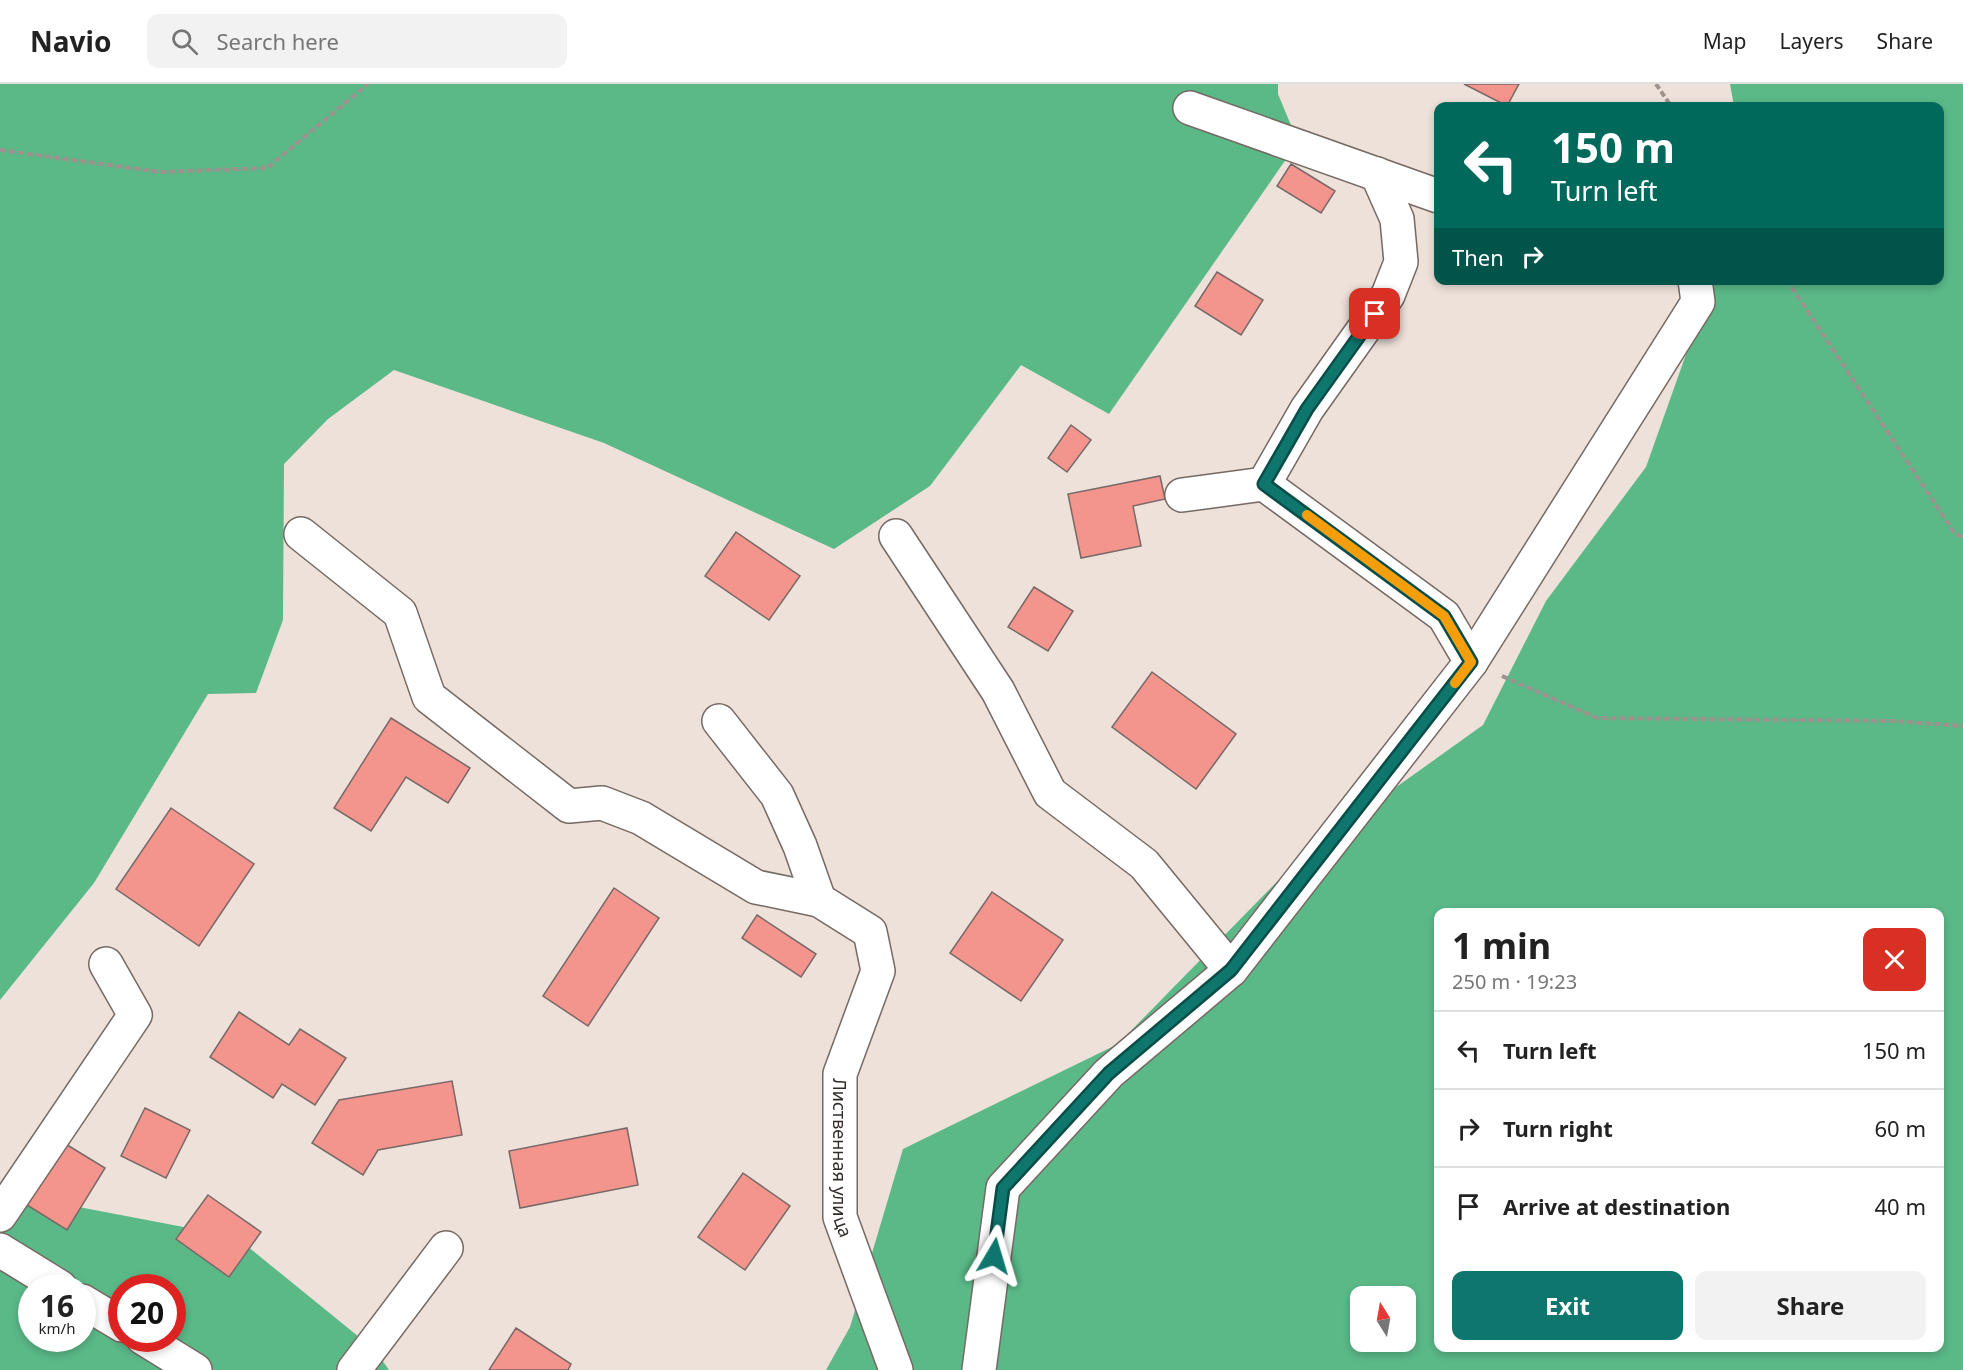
<!DOCTYPE html>
<meta charset="utf-8">
<style>
body{margin:0;font-family:"Noto Sans",sans-serif;background:#f2f2f2;color:#222;height:100vh;display:flex;flex-direction:column;font-size:22px;white-space:nowrap}
*{box-sizing:border-box;margin:0}
p{font-size:20px;color:#767676}
.icon{flex:none;width:33px;height:33px;fill:none;stroke:currentColor;stroke-width:2;stroke-linecap:round;stroke-linejoin:round}
.map{position:relative;flex:1;overflow:hidden}
.side{position:absolute;left:1434px;top:824px;width:510px;height:444px;display:flex;flex-direction:column;background:#fff;border-radius:12px;box-shadow:0 3px 9px #0003}
.side>*{flex:none}
.guide{position:absolute;left:1434px;top:18px;width:510px;height:183px;border-radius:12px;box-shadow:0 3px 9px #0003;background:#00695c;color:#fff;overflow:hidden}
.needle{width:39px;rotate:349deg}
.controls{position:absolute;left:1350px;top:1202px;display:grid;gap:12px}
.controls a{display:grid;place-items:center;width:66px;height:66px;border-radius:12px;background:#fff;box-shadow:0 3px 9px #0003;font-size:30px}
.speed{position:absolute;left:18px;top:1190px;display:flex;gap:12px;font-size:30px;font-weight:700;text-align:center}
.speed>*{display:grid;place-content:center;width:78px;height:78px;border-radius:50%;background:#fff;box-shadow:0 3px 9px #0003;line-height:1}
.speed small{font-size:15px;font-weight:400}
.speed .limit{border:9px solid #d22;background:#fff;color:#111}
.pin{position:absolute;display:grid;place-items:center;width:51px;height:51px;color:#fff;margin:-26px;border-radius:12px;box-shadow:0 3px 9px #0006}
.me{position:absolute;width:66px;margin:-33px;rotate:7deg;stroke-linejoin:round;filter:drop-shadow(0 0 4px #0008)}
.turn{display:flex;align-items:center;gap:21px;height:126px;padding:0 18px;font-size:27px}
.turn .icon{width:78px;height:78px;stroke-width:2.5}
.turn b{display:block;font-size:42px;line-height:51px}
.then{display:flex;align-items:center;height:57px;padding:0 18px;background:#0003;gap:12px;font-size:22px}
.round{display:grid;place-items:center;flex:none;width:63px;height:63px;border-radius:12px;background:#f2f2f2}
.head{display:flex;align-items:center;justify-content:space-between;height:102px;padding:0 18px}
h1{font-size:36px;font-weight:700;line-height:45px}
.primary-button{display:flex;gap:12px;margin-top:auto;padding:12px 18px}
.primary-button a{flex:1;height:69px;border-radius:12px;background:#0f766e;color:#fff;font-size:24px;font-weight:700;line-height:69px;text-align:center}
.primary-button a+a{background:#f2f2f2;color:#222}
ul{padding:0;list-style:none}
li{display:flex;align-items:center;gap:18px;height:78px;padding:0 18px;border-top:2px solid #e0e0e0}
li div{flex:1}
li b{display:block;font-size:22px}
li em{font-style:normal}
header{display:flex;align-items:center;gap:36px;box-sizing:border-box;height:84px;padding:0 30px;background:#fff;border-bottom:2px solid #e0e0e0}
header strong{font-size:28px}
nav{display:flex;gap:33px;margin-inline-start:auto;font-size:21px}
.search{width:420px;height:54px;background:#f2f2f2;display:flex;align-items:center;gap:15px;box-sizing:border-box;padding:0 21px;border-radius:12px;color:#767676;font-size:22px}
.map>svg:first-child{display:block}
.forest{fill:#5bb988;fill-rule:evenodd}
.building{fill:#f3948d;stroke:#776968;stroke-width:1.5}
.lines{fill:none;stroke-linecap:round;stroke-linejoin:round}
.minor-casing{stroke:#756963;stroke-width:36}
.path{stroke:#9d938e;stroke-width:4;stroke-dasharray:6 3;stroke-linecap:butt}
.minor{stroke:#fff;stroke-width:33}
.route-casing{stroke:#0a4d48;stroke-width:15}
.route{stroke:#0f766e;stroke-width:10}
.slow{stroke:#f59e0b;stroke-width:10}
.labels{text-anchor:middle;dominant-baseline:central;stroke-width:6;stroke-linejoin:round;paint-order:stroke}
.street-label{font-size:18px;fill:#312c29;stroke:#eee1da}
</style>
<header>
<strong>Navio</strong>
<div class="search"><svg class="icon" aria-label="search" viewBox="0 0 24 24"><circle cx="10" cy="10" r="6"/><path d="M15 15l6 6"/></svg>Search here</div>
<nav><a>Map</a><a>Layers</a><a>Share</a></nav>
</header>
<div class="map">
<svg width="1963" height="1286" viewBox="0 0 1963 1286">
<rect width="100%" height="100%" fill="#eee1da"/>
<path class="forest" d="M0 0H1278V10L1298 58 1109 330 1021 281 930 402 834 465 604 359 394 286 328 335 284 380 283 536 256 609 208 610 94 799 0 916Z
M1730 0H1963V1286H826L850 1243 903 1065 1118 960 1307 767 1483 641 1546 517 1646 383 1712 197 1940 196V22H1734ZM1438 828H1940V1263H1438ZM1360 1212H1406V1257H1360Z
M0 1108 236 1153 375 1266 389 1286H0ZM32 1203H82V1254H32ZM122 1203H172V1254H122Z"/>
<path class="building" d="M1464 0H1519L1507 22Z
M1291 80 1335 107 1321 129 1277 102Z
M1217 188 1263 216 1241 251 1195 222Z
M1071 341 1091 356 1067 388 1048 374Z
M1160 392 1165 415 1133 422 1141 462 1081 474 1068 410Z
M736 448 800 492 769 536 705 492Z
M1034 503 1073 527 1048 567 1008 543Z
M1152 588 1236 650 1196 705 1112 643Z
M391 634 470 684 448 719 406 693 371 747 334 724Z
M171 724 254 780 199 862 116 805Z
M614 804 659 834 588 942 543 912Z
M992 808 1063 856 1021 917 950 869Z
M757 831 816 870 801 893 742 854Z
M239 928 289 961 300 945 346 974 315 1021 282 1000 273 1014 210 973Z
M452 997 462 1051 378 1066 363 1091 312 1059 339 1016Z
M145 1024 190 1046 166 1094 121 1072Z
M627 1044 638 1101 520 1124 509 1067Z
M64 1059 105 1084 67 1146 27 1121Z
M743 1089 790 1122 745 1186 698 1153Z
M208 1111 261 1148 229 1193 176 1155Z
M516 1244 571 1280 568 1286H489Z"/>
<g class="lines">
<g class="minor-casing">
<g id="minor">
<path d="M1190 24 1438 112"/>
<path d="M1264 400 1444 532 1471 578"/>
<path d="M1182 411 1264 400 1307 325 1388 211 1401 178 1397 135 1377 90"/>
<path id="s1" d="M301 450 400 529 429 613 569 722 602 719 641 734 756 803 819 816 870 848 878 887 840 990V1133L896 1286"/>
<path d="M896 452 998 607 1050 709 1144 780 1231 886"/>
<path d="M719 637 777 711 800 762 819 816"/>
<path d="M0 1131 135 931 106 880"/>
<path d="M0 1166 60 1203"/>
<path d="M82 1217 122 1241"/>
<path d="M143 1254 195 1286"/>
<path d="M354 1286 446 1164"/>
<path d="M979 1286 1003 1104 1109 989 1231 886 1471 578 1698 218 1695 196"/>
</g>
</g>
<path class="path" d="M1656 0 1671 22
M0 66 160 88 267 84 368 0
M1787 196 1955 450 1963 453
M1502 592 1597 634 1893 637 1963 642"/>
<use href="#minor" class="minor"/>
</g>
<g class="lines">
<g class="route-casing">
<path id="route" d="M994 1172 1003 1104 1109 989 1231 886 1471 578 1444 532 1264 400 1307 325 1375 230"/>
</g>
<use href="#route" class="route"/>
<path class="slow" d="M1307 431 1444 532 1471 578 1455 599"/>
</g>
<g class="labels">
<g class="street-label">
<text stroke="none"><textPath href="#s1" startOffset="960">Лиственная улица</textPath></text>
</g>
</g>
</svg>
<div class="controls">
<a><svg class="needle" viewBox="-14 -14 28 28"><path d="M0-13l5 13h-10z" fill="#e53935"/><path d="M0 13l5-13h-10z" fill="#767676"/></svg></a>
</div>
<div class="speed"><div>16<small>km/h</small></div><div class="limit">20</div></div>
<div class="pin" style="left:1375px;top:230px;background:#d93025"><svg class="icon" aria-label="arrive" viewBox="0 0 24 24"><path d="M6 21V4h12l-3 4 3 4H6"/></svg></div>
<svg class="me" style="left:994px;top:1172px" viewBox="-20 -20 40 40"><path d="M0-17L14 15 0 8-14 15z" fill="#0f766e" stroke="#fff" stroke-width="4"/></svg>
<div class="guide">
<div class="turn"><svg class="icon" aria-label="left" viewBox="0 0 24 24"><path d="M17 20v-9H6M10 6l-5 5 5 5"/></svg><div><b>150 m</b>Turn left</div></div>
<div class="then">Then<svg class="icon" aria-label="right" viewBox="0 0 24 24"><path d="M7 20v-9h11M14 6l5 5-5 5"/></svg></div>
</div>
<section class="side">
<div class="head"><div><h1>1 min</h1><p>250 m · 19:23</p></div><a class="round" style="background:#d93025;color:#fff"><svg class="icon" aria-label="close" viewBox="0 0 24 24"><path d="M6 6l12 12M18 6L6 18"/></svg></a></div>
<ul>
<li><svg class="icon" aria-label="left" viewBox="0 0 24 24"><path d="M17 20v-9H6M10 6l-5 5 5 5"/></svg><div><b>Turn left</b></div><em>150 m</em></li>
<li><svg class="icon" aria-label="right" viewBox="0 0 24 24"><path d="M7 20v-9h11M14 6l5 5-5 5"/></svg><div><b>Turn right</b></div><em>60 m</em></li>
<li><svg class="icon" aria-label="arrive" viewBox="0 0 24 24"><path d="M6 21V4h12l-3 4 3 4H6"/></svg><div><b>Arrive at destination</b></div><em>40 m</em></li>
</ul>
<div class="primary-button"><a>Exit</a><a>Share</a></div>
</section>
</div>
